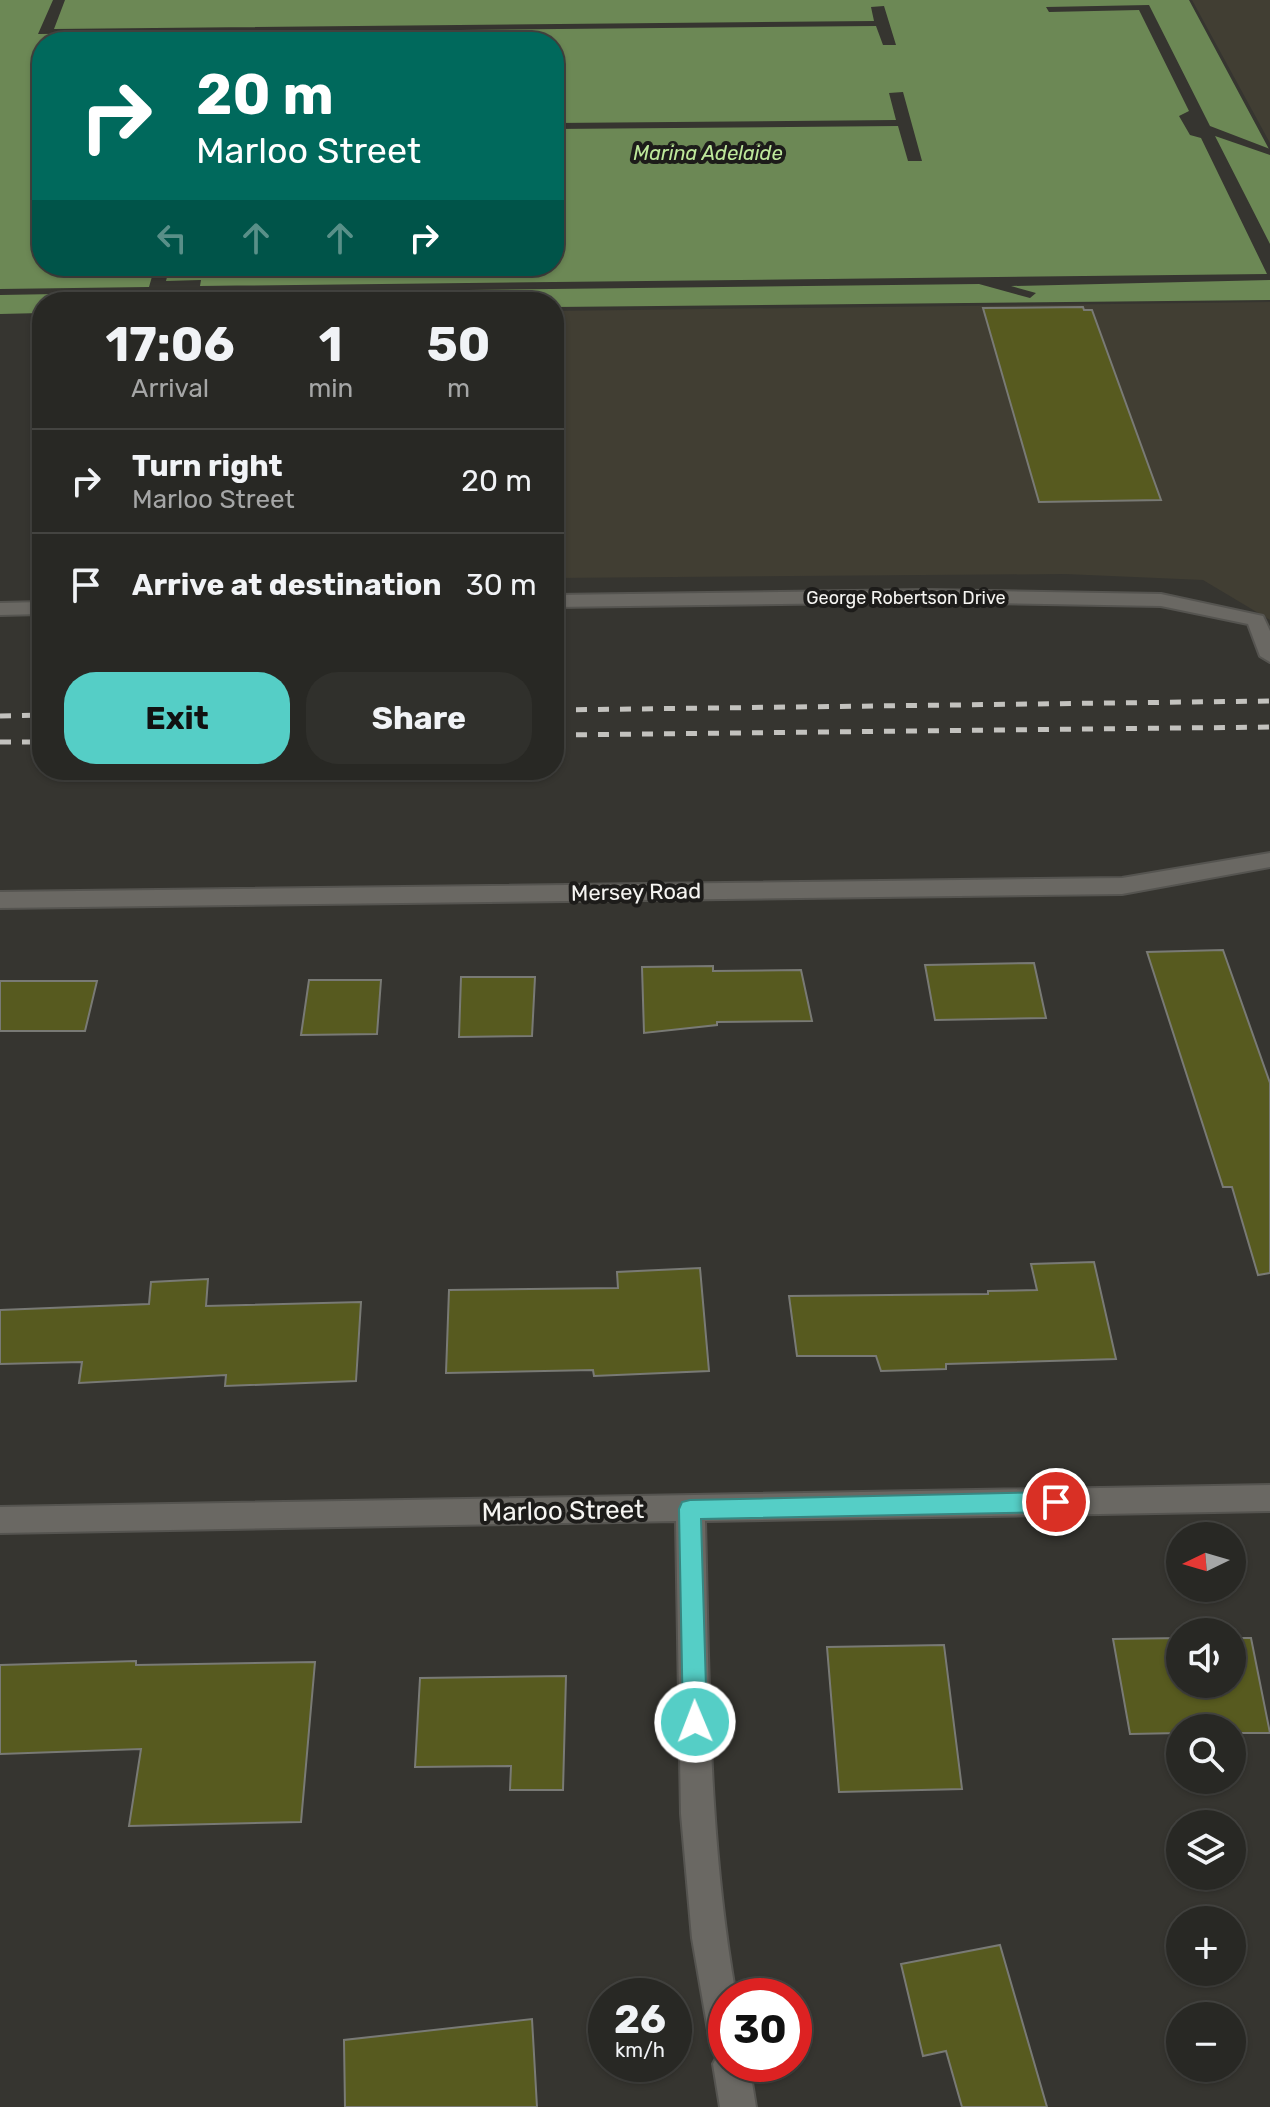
<!DOCTYPE html>
<meta charset="utf-8">
<style>
body{margin:0;font-family:Rubik,sans-serif;background:#30302c;color:#f1f3f6;height:100vh;display:flex;flex-direction:column;font-size:30px;white-space:nowrap}
*{box-sizing:border-box;margin:0}
p{font-size:26px;color:#a5a6a6}
.icon{flex:none;width:44px;height:44px;fill:none;stroke:currentColor;stroke-width:2;stroke-linecap:round;stroke-linejoin:round}
.map{position:relative;flex:1;overflow:hidden}
.sheet{position:absolute;left:32px;top:292px;width:532px;height:488px;display:flex;flex-direction:column;background:#282824;border-radius:32px;box-shadow:0 2px 6px #0004,0 0 0 2px #444441}
.sheet>*{flex:none}
.top-card{position:absolute;left:32px;top:32px;width:532px;height:244px;border-radius:32px;box-shadow:0 2px 6px #0004,0 0 0 2px #444441;background:#00695c;color:#fff;overflow:hidden}
.needle{width:52px;rotate:265deg}
.buttons{position:absolute;left:1166px;top:1522px;display:grid;gap:16px}
.buttons a{display:grid;place-items:center;width:80px;height:80px;border-radius:50%;background:#282824;box-shadow:0 2px 6px #0004,0 0 0 2px #444441;font-size:40px}
.speed{position:absolute;left:588px;top:1978px;display:flex;gap:16px;font-size:40px;font-weight:700;text-align:center}
.speed>*{display:grid;place-content:center;width:104px;height:104px;border-radius:50%;background:#282824;box-shadow:0 2px 6px #0004,0 0 0 2px #444441;line-height:1}
.speed small{font-size:20px;font-weight:400}
.speed .limit{border:12px solid #d22;background:#fff;color:#111}
.pin{position:absolute;display:grid;place-items:center;width:68px;height:68px;color:#fff;margin:-34px;border:4px solid #fff;border-radius:50%;box-shadow:0 2px 8px #0007}
.me{position:absolute;width:88px;margin:-44px;rotate:359deg;stroke-linejoin:round;filter:drop-shadow(0 0 6px #0008)}
.turn{display:flex;align-items:center;gap:28px;height:168px;padding:0 32px;font-size:36px}
.turn .icon{width:104px;height:104px;stroke-width:2.5}
.turn b{display:block;font-size:56px;line-height:68px}
.lanes{display:flex;align-items:center;height:76px;padding:0 32px;background:#0003;justify-content:center;gap:40px;direction:ltr}
.lanes .off{opacity:.35}
.eta{display:flex;justify-content:space-evenly;align-items:center;height:136px;text-align:center}
.eta b{font-size:48px;font-weight:700;line-height:56px}
.primary-button{display:flex;gap:16px;margin-top:auto;padding:16px 32px}
.primary-button a{flex:1;height:92px;border-radius:32px;background:#55cec6;color:#111;font-size:32px;font-weight:700;line-height:92px;text-align:center}
.primary-button a+a{background:#30302c;color:#f1f3f6}
ul{padding:0;list-style:none}
li{display:flex;align-items:center;gap:24px;height:104px;padding:0 32px;border-top:2px solid #444441}
li div{flex:1}
li b{display:block;font-size:30px}
li em{font-style:normal}
.map>svg:first-child{display:block}
.built{fill:#413e33}
.water{fill:#6c8855;fill-rule:evenodd}
.pier{fill:#363530}
.building{fill:#575a1f;stroke:#797a75;stroke-width:2}
.lines{fill:none;stroke-linecap:round;stroke-linejoin:round}
.street-casing{stroke:#555450;stroke-width:4}
.street{fill:#6a6863;fill-rule:evenodd}
.rail{stroke:#c3c2be;stroke-width:5;stroke-dasharray:11 11;stroke-linecap:butt}
.route{fill:#55cec6;stroke:#378681;stroke-width:2}
.labels{text-anchor:middle;dominant-baseline:central;stroke-width:8;stroke-linejoin:round;paint-order:stroke}
.far-street-label{font-size:18px;fill:#f5f4f1;stroke:#1d1c1a}
.far-water-label{font-size:20px;font-style:italic;fill:#bee89b;stroke:#1d1c1a}
.street-label{font-size:22px;fill:#f5f4f1;stroke:#1d1c1a}
.near-street-label{font-size:26px;fill:#f5f4f1;stroke:#1d1c1a}
</style>
<div class="map">
<svg width="1270" height="2107" viewBox="0 0 1270 2107">
<rect width="100%" height="100%" fill="#363530"/>
<path class="built" d="M1192 0H1270V143Z
M1270 302V620L1203 580 1065 574 554 578V311Z"/>
<path class="water" d="M0 0H1189L1270 151V300L554 307V302H42V313L0 314ZM42 42H554V266H42Z"/>
<path class="pier" d="M53 0H65L54 29 874 21 871 7 884 6 896 45H883L876 26 38 34Z
M1149 5 1210 126 1270 149V155L1215 136 1270 244V280L1011 286 1036 293 1030 298 979 284 205 293 232 302H200L170 292 0 295V289L149 287 155 266H170L166 281 201 280 200 286 1267 274 1201 138 1190 135 1179 116 1189 111 1139 10 1049 12 1046 7Z
M903 92 922 161H908L898 126 554 129V123L896 120 889 93Z"/>
<path class="building" d="M1083 307 1084 310H1092L1161 500 1039 502 983 308Z
M1223 950 1270 1083V1273L1258 1275 1232 1187H1223L1147 952Z
M1034 963 1046 1018 935 1020 925 965Z
M713 966V971L801 970 812 1021 717 1022V1025L644 1033 642 967Z
M461 977H535L532 1036 459 1037Z
M309 980H381L377 1034 301 1035Z
M0 981H97L85 1031H0Z
M1094 1262 1116 1359 946 1364V1369L881 1371 876 1356H797L789 1296 988 1294V1291L1037 1290 1031 1264Z
M700 1268 709 1371 594 1376 593 1370 446 1373 449 1290 618 1288 617 1272Z
M208 1279 206 1306 361 1302 356 1381 225 1386 226 1375 79 1383 82 1362 0 1364V1310L149 1304 151 1282Z
M1180 1638V1684H1232V1638H1251L1270 1733H1232V1728H1180V1733L1130 1734 1113 1639Z
M944 1645 962 1789 839 1792 827 1647Z
M136 1661V1665L315 1662 301 1822 129 1826 141 1749 0 1754V1665Z
M566 1676 563 1790H510L511 1766 415 1767 420 1678Z
M1000 1945 1047 2107H962L946 2051 923 2056 901 1964Z
M532 2019 537 2107H345L344 2040Z"/>
<g class="lines">
<g class="street-casing">
<path id="street" d="M925 590 1161 594 1263 616 1270 631V662L1260 656 1248 624 1161 606 925 602 554 607V595Z
M42 602V614L0 615V603Z
M1270 853V867L1122 894 0 908V892L1122 878Z
M1270 1485V1511L705 1521C709 1680 708 1839 736 1996H726V2064H749L756 2107H720L713 2064 720 2051 714 2048 709 2036 692 1938 681 1814 676 1521 0 1533V1507Z"/>
</g>
<use href="#street" class="street"/>
<path class="rail" d="M554 710 1270 701
M0 716 42 715
M554 735 1270 727
M0 742H42"/>
</g>
<path class="route" d="M1056 1492 1064 1495 1067 1502 1064 1509 1056 1512 701 1519 707 1722 703 1731 695 1734 687 1731 683 1722 679 1509 682 1502 690 1500Z"/>
<g class="labels">
<g class="far-street-label">
<text x="906" y="598">George Robertson Drive</text>
</g>
<g class="far-water-label">
<text x="708" y="153">Marina Adelaide</text>
</g>
<g class="street-label">
<text transform="translate(636 892) rotate(-1)">Mersey Road</text>
</g>
<g class="near-street-label">
<text transform="translate(563 1511) rotate(-1)">Marloo Street</text>
</g>
</g>
</svg>
<div class="buttons">
<a><svg class="needle" viewBox="-14 -14 28 28"><path d="M0-13l5 13h-10z" fill="#e53935"/><path d="M0 13l5-13h-10z" fill="#a5a6a6"/></svg></a>
<a><svg class="icon" aria-label="sound" viewBox="0 0 24 24"><path d="M4 9h4l5-4v14l-5-4H4zM17 9q2 3 0 6"/></svg></a>
<a><svg class="icon" aria-label="search" viewBox="0 0 24 24"><circle cx="10" cy="10" r="6"/><path d="M15 15l6 6"/></svg></a>
<a><svg class="icon" aria-label="layers" viewBox="0 0 24 24"><path d="M12 4l9 5-9 5-9-5zM3 14l9 5 9-5"/></svg></a>
<a>+</a>
<a>−</a>
</div>
<div class="speed"><div>26<small>km/h</small></div><div class="limit">30</div></div>
<div class="pin" style="left:1056px;top:1502px;background:#d93025"><svg class="icon" aria-label="arrive" viewBox="0 0 24 24"><path d="M6 21V4h12l-3 4 3 4H6"/></svg></div>
<svg class="me" style="left:695px;top:1722px" viewBox="-20 -20 40 40"><circle r="17" fill="#55cec6" stroke="#fff" stroke-width="3"/><path d="M0-11L8 9 0 5-8 9z" fill="#fff"/></svg>
<div class="top-card">
<div class="turn"><svg class="icon" aria-label="right" viewBox="0 0 24 24"><path d="M7 20v-9h11M14 6l5 5-5 5"/></svg><div><b>20 m</b>Marloo Street</div></div>
<div class="lanes"><svg class="icon off" aria-label="left" viewBox="0 0 24 24"><path d="M17 20v-9H6M10 6l-5 5 5 5"/></svg><svg class="icon off" aria-label="ahead" viewBox="0 0 24 24"><path d="M12 20V5M6 11l6-6 6 6"/></svg><svg class="icon off" aria-label="ahead" viewBox="0 0 24 24"><path d="M12 20V5M6 11l6-6 6 6"/></svg><svg class="icon" aria-label="right" viewBox="0 0 24 24"><path d="M7 20v-9h11M14 6l5 5-5 5"/></svg></div>
</div>
<section class="sheet">
<div class="eta">
<div><b>17:06</b><p>Arrival</p></div>
<div><b>1</b><p>min</p></div>
<div><b>50</b><p>m</p></div>
</div>
<ul>
<li><svg class="icon" aria-label="right" viewBox="0 0 24 24"><path d="M7 20v-9h11M14 6l5 5-5 5"/></svg><div><b>Turn right</b><p>Marloo Street</p></div><em>20 m</em></li>
<li><svg class="icon" aria-label="arrive" viewBox="0 0 24 24"><path d="M6 21V4h12l-3 4 3 4H6"/></svg><div><b>Arrive at destination</b></div><em>30 m</em></li>
</ul>
<div class="primary-button"><a>Exit</a><a>Share</a></div>
</section>
</div>
